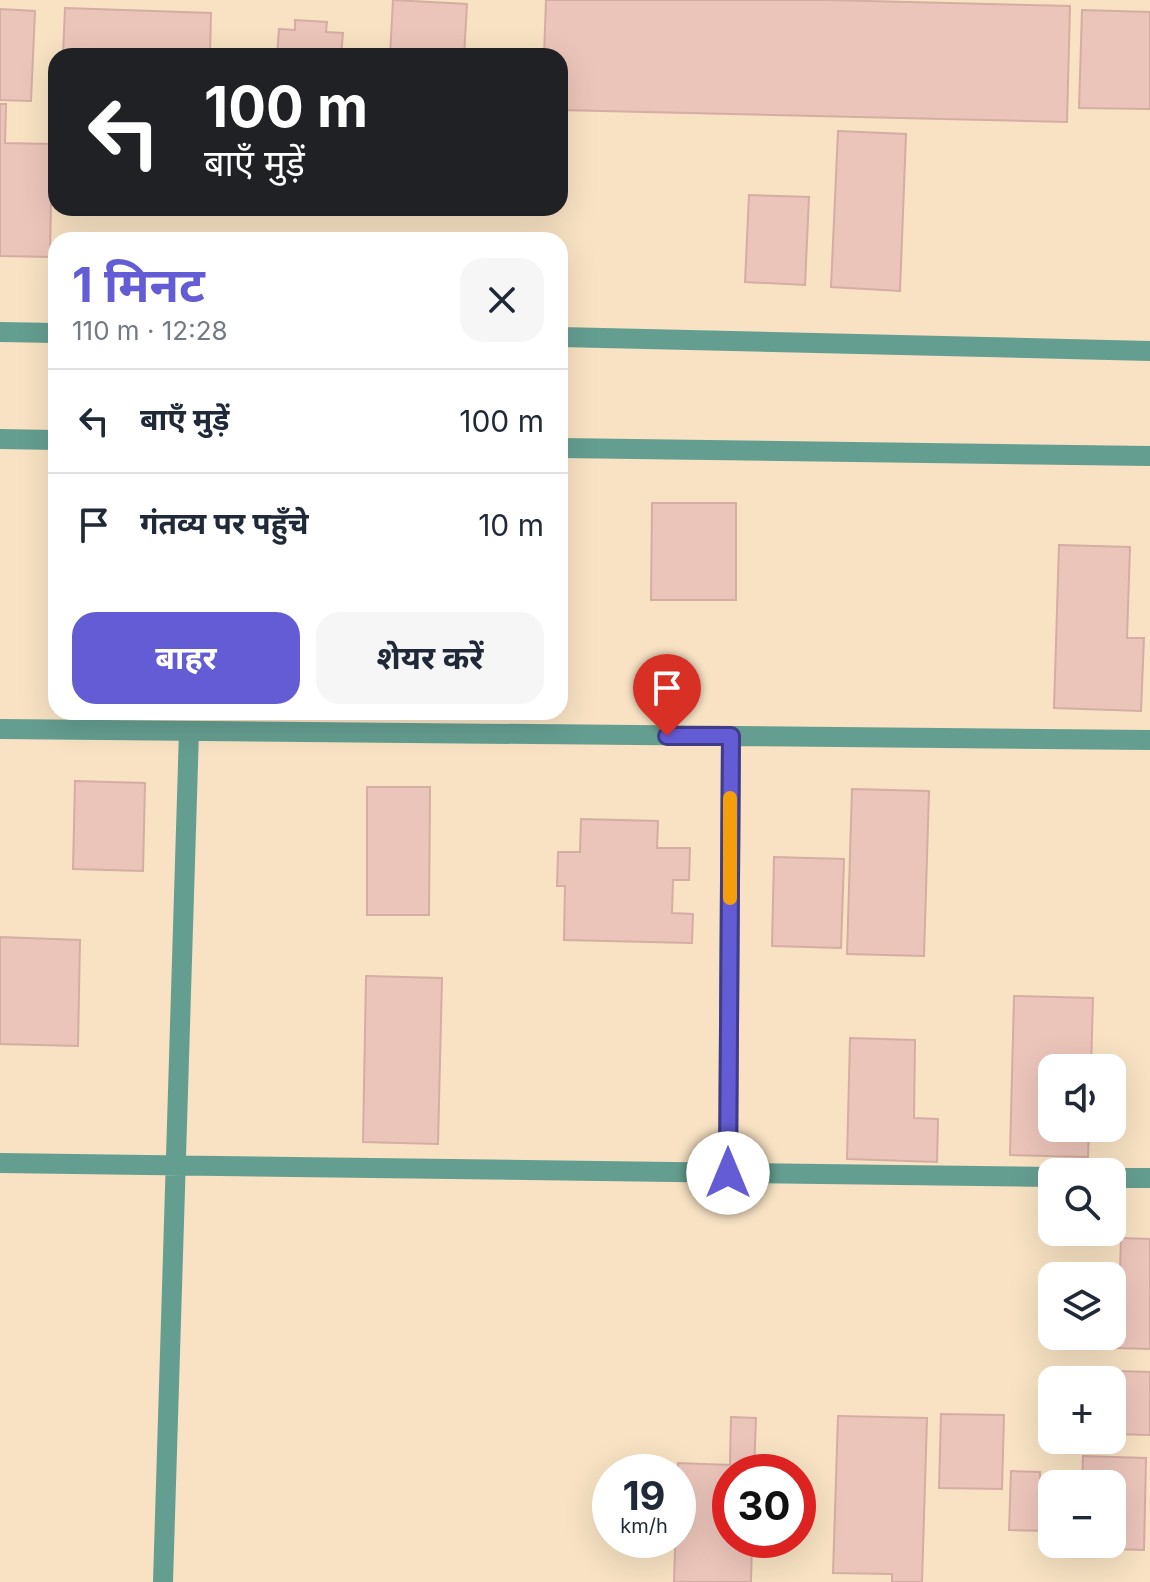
<!DOCTYPE html>
<html lang="hi">
<meta charset="utf-8">
<style>
body{margin:0;font-family:Inter,"Noto Sans Devanagari",sans-serif;background:#f6f6f7;color:#1f2937;height:100vh;display:flex;flex-direction:column;font-size:30px;white-space:nowrap}
*{box-sizing:border-box;margin:0}
p{font-size:26px;color:#747a83}
.icon{flex:none;width:44px;height:44px;fill:none;stroke:currentColor;stroke-width:2;stroke-linecap:round;stroke-linejoin:round}
.map{position:relative;flex:1;overflow:hidden}
.sheet{position:absolute;left:48px;top:232px;width:520px;height:488px;display:flex;flex-direction:column;background:#fff;border-radius:24px;box-shadow:0 8px 32px #0002}
.sheet>*{flex:none}
.top-card{position:absolute;left:48px;top:48px;width:520px;height:168px;border-radius:24px;box-shadow:0 8px 32px #0002;background:#202124;color:#fff;overflow:hidden}
.controls{position:absolute;left:1038px;top:1054px;display:grid;gap:16px}
.controls a{display:grid;place-items:center;width:88px;height:88px;border-radius:16px;background:#fff;box-shadow:0 8px 32px #0002;font-size:40px}
.speed{position:absolute;left:592px;top:1454px;display:flex;gap:16px;font-size:40px;font-weight:700;text-align:center}
.speed>*{display:grid;place-content:center;width:104px;height:104px;border-radius:50%;background:#fff;box-shadow:0 8px 32px #0002;line-height:1}
.speed small{font-size:20px;font-weight:400}
.speed .limit{border:12px solid #d22;background:#fff;color:#111}
.pin{position:absolute;display:grid;place-items:center;width:68px;height:68px;color:#fff;margin:-82px -34px;border-radius:50% 50% 50% 0;rotate:-45deg;box-shadow:0 0 8px #0007}
.pin .icon{rotate:45deg}
.me{position:absolute;width:88px;margin:-44px;rotate:0deg;stroke-linejoin:round;filter:drop-shadow(0 0 6px #0008)}
.turn{display:flex;align-items:center;gap:28px;height:168px;padding:0 24px;font-size:36px}
.turn .icon{width:104px;height:104px;stroke-width:2.5}
.turn b{display:block;font-size:56px;line-height:68px}
.round{display:grid;place-items:center;flex:none;width:84px;height:84px;border-radius:24px;background:#f6f6f7}
.headline{display:flex;align-items:center;justify-content:space-between;height:136px;padding:0 24px}
h1{font-size:48px;font-weight:700;line-height:60px;color:#645cd5}
.cta{display:flex;gap:16px;margin-top:auto;padding:16px 24px}
.cta a{flex:1;height:92px;border-radius:24px;background:#645cd5;color:#fff;font-size:32px;font-weight:700;line-height:92px;text-align:center}
.cta a+a{background:#f6f6f7;color:#1f2937}
ul{padding:0;list-style:none}
li{display:flex;align-items:center;gap:24px;height:104px;padding:0 24px;border-top:2px solid #e0e1e3}
li div{flex:1}
li b{display:block;font-size:30px}
li em{font-style:normal}
.map>svg:first-child{display:block}
.building{fill:#ecc5ba;stroke:#d4ada3;stroke-width:2}
.lines{fill:none;stroke-linecap:round;stroke-linejoin:round}
.minor{stroke:#649e90;stroke-width:20}
.route-casing{stroke:#413c8a;stroke-width:20}
.route{stroke:#645cd5;stroke-width:14}
.slow{stroke:#f59e0b;stroke-width:14}
</style>
<div class="map">
<svg width="1150" height="1582" viewBox="0 0 1150 1582">
<rect width="100%" height="100%" fill="#f8e2c3"/>
<path class="building" d="M393 0 467 4 464 56H390Z
M546 0H828L1070 6 1067 122 560 110V56H544Z
M65 8 211 13 210 56H63Z
M0 9 35 11 31 101 0 100Z
M1082 10 1150 12V109L1079 108Z
M295 20 327 22 326 32 343 33 341 56H277L279 29 295 30Z
M0 104H6L5 143 52 144 50 257 0 256Z
M838 131 906 134 900 291 831 287Z
M749 195 809 197 805 285 745 282Z
M652 503H736V600H651Z
M1059 545 1130 547 1127 638H1144L1141 711 1054 708Z
M75 781 145 783 143 871 73 869Z
M367 787H430L429 915H367Z
M852 789 929 791 924 956 847 954Z
M581 819 658 821 657 848H690L689 880H673L672 913 693 914 692 943 564 940 565 886H557L558 852H580Z
M774 857 844 859 841 948 772 946Z
M0 937 80 940 78 1046 0 1044Z
M366 976 442 978 438 1144 363 1142Z
M1014 996 1093 998 1091 1068H1052V1128H1089L1088 1157 1010 1155Z
M850 1038 915 1040 914 1118 938 1119 937 1162 847 1159Z
M1121 1238 1150 1239V1349L1079 1347 1080 1336H1112V1304H1119Z
M1082 1370 1150 1372V1435L1112 1434V1380H1082Z
M941 1414 1004 1415 1002 1489 939 1488Z
M838 1416 927 1418 922 1582H892V1574L833 1573Z
M731 1417 756 1418 754 1472H730V1540H752L751 1582H674L678 1463 730 1465Z
M1083 1456 1146 1458 1144 1550 1080 1548V1544H1112V1484H1082Z
M1011 1471 1040 1472V1494H1052V1531L1009 1530Z"/>
<g class="lines">
<path class="minor" d="M0 332 56 333
M560 337 1150 351
M0 439 56 440
M560 448 1150 456
M0 729 1150 740
M0 1163 1052 1177
M728 1173 731 736
M1112 1178H1150
M163 1582 189 731"/>
</g>
<g class="lines">
<g class="route-casing">
<path id="route" d="M667 736H731L728 1173"/>
</g>
<use href="#route" class="route"/>
<path class="slow" d="M730 898V798"/>
</g>
</svg>
<div class="controls">
<a><svg class="icon" aria-label="sound" viewBox="0 0 24 24"><path d="M4 9h4l5-4v14l-5-4H4zM17 9q2 3 0 6"/></svg></a>
<a><svg class="icon" aria-label="search" viewBox="0 0 24 24"><circle cx="10" cy="10" r="6"/><path d="M15 15l6 6"/></svg></a>
<a><svg class="icon" aria-label="layers" viewBox="0 0 24 24"><path d="M12 4l9 5-9 5-9-5zM3 14l9 5 9-5"/></svg></a>
<a>+</a>
<a>−</a>
</div>
<div class="speed"><div>19<small>km/h</small></div><div class="limit">30</div></div>
<div class="pin" style="left:667px;top:736px;background:#d93025"><svg class="icon" aria-label="arrive" viewBox="0 0 24 24"><path d="M6 21V4h12l-3 4 3 4H6"/></svg></div>
<svg class="me" style="left:728px;top:1173px" viewBox="-20 -20 40 40"><circle r="19" fill="#fff"/><path d="M0-13L10 11 0 6-10 11z" fill="#645cd5"/></svg>
<div class="top-card">
<div class="turn"><svg class="icon" aria-label="left" viewBox="0 0 24 24"><path d="M17 20v-9H6M10 6l-5 5 5 5"/></svg><div><b>100 m</b>बाएँ मुड़ें</div></div>
</div>
<section class="sheet">
<div class="headline"><div><h1>1 मिनट</h1><p>110 m · 12:28</p></div><a class="round"><svg class="icon" aria-label="close" viewBox="0 0 24 24"><path d="M6 6l12 12M18 6L6 18"/></svg></a></div>
<ul>
<li><svg class="icon" aria-label="left" viewBox="0 0 24 24"><path d="M17 20v-9H6M10 6l-5 5 5 5"/></svg><div><b>बाएँ मुड़ें</b></div><em>100 m</em></li>
<li><svg class="icon" aria-label="arrive" viewBox="0 0 24 24"><path d="M6 21V4h12l-3 4 3 4H6"/></svg><div><b>गंतव्य पर पहुँचे</b></div><em>10 m</em></li>
</ul>
<div class="cta"><a>बाहर</a><a>शेयर करें</a></div>
</section>
</div>
